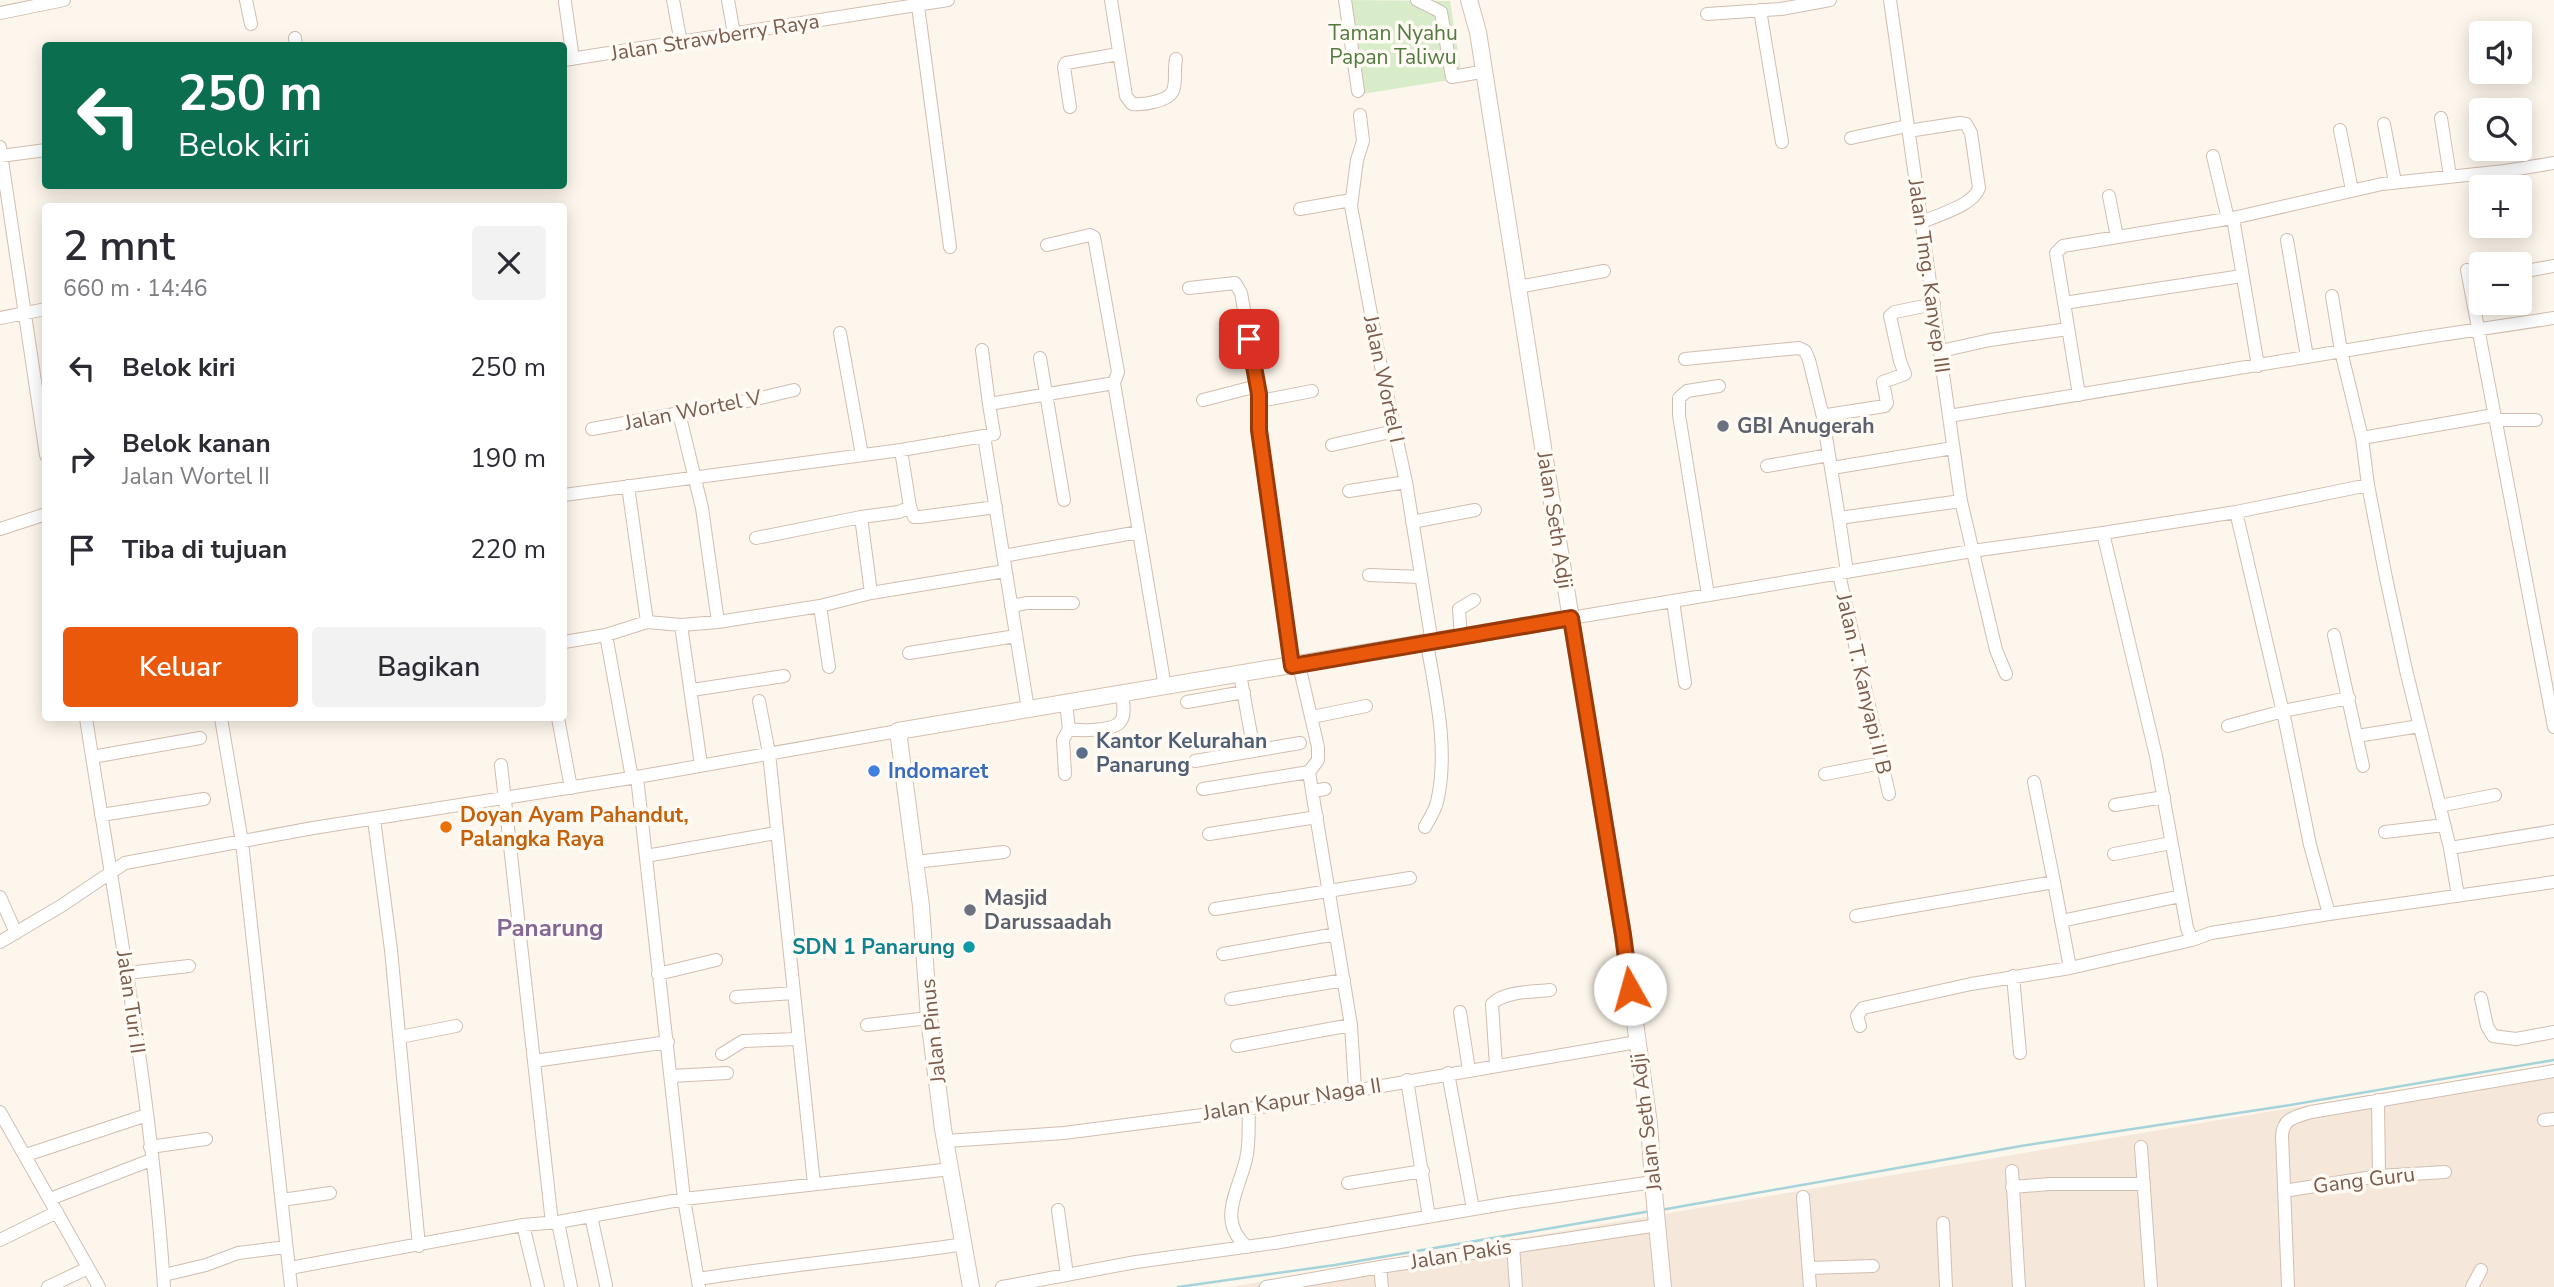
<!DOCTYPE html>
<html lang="id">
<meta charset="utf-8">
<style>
body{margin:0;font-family:"Nunito Sans",sans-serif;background:#f2f2f3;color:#2b2b33;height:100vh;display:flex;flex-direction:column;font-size:26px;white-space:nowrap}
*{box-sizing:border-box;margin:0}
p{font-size:23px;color:#7c7c81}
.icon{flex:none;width:38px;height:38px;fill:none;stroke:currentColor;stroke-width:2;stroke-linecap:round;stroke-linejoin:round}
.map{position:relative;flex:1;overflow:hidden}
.panel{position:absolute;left:42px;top:203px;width:525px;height:518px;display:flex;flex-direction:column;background:#fff;border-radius:7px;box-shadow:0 4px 18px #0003}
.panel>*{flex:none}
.top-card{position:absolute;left:42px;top:42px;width:525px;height:147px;border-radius:7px;box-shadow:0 4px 18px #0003;background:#0b6e4f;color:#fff;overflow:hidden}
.controls{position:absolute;left:2469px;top:21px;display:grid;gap:14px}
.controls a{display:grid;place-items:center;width:63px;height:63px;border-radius:7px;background:#fff;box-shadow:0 4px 18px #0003;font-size:35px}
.pin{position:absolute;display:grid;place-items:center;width:60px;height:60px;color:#fff;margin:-30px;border-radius:14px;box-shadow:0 4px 10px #0006}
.me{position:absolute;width:77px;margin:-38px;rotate:353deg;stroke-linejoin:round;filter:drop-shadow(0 0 5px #0008)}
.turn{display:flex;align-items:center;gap:24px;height:147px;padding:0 21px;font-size:32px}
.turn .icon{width:91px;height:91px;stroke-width:2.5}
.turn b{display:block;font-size:49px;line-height:60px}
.round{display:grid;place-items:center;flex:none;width:74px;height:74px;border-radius:7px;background:#f2f2f3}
.head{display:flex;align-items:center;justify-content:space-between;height:119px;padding:0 21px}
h1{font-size:42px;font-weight:600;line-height:52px}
.button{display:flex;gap:14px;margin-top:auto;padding:14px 21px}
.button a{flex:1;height:80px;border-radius:7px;background:#ea580c;color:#fff;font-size:28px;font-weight:600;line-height:80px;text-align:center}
.button a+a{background:#f2f2f3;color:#2b2b33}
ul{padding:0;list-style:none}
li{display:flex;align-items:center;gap:21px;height:91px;padding:0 21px}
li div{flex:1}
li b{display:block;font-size:26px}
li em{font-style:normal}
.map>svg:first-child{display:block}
.residential{fill:#f5e8da}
.green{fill:#d8ecc9}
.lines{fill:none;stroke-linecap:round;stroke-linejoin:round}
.stream{stroke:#a5d3da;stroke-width:2.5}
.street-casing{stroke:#d1beb0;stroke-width:14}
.secondary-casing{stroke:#d6c0b0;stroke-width:18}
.street{stroke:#fff;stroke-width:12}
.secondary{stroke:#fff;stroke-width:16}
.route-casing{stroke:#983908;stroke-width:18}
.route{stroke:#ea580c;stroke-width:12}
.worship-dot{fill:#6b7280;stroke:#fffaf3;stroke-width:2.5}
.service-dot{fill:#5c6f8a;stroke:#fffaf3;stroke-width:2.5}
.shop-dot{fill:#3f7fe0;stroke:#fffaf3;stroke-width:2.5}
.food-dot{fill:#e8710a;stroke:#fffaf3;stroke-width:2.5}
.culture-dot{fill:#0f9aa8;stroke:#fffaf3;stroke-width:2.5}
.labels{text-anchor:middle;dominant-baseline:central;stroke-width:7;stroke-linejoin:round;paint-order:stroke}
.park-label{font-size:21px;fill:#537a41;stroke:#fffaf3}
.street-label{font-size:21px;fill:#7a5c4d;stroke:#fffaf3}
.worship-label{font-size:21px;font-weight:bold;fill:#5b616d;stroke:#fffaf3;text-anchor:start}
.service-label{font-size:21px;font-weight:bold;fill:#4e5e75;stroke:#fffaf3;text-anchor:start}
.shop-label{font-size:21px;font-weight:bold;fill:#366cbe;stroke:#fffaf3;text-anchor:start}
.food-label{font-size:21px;font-weight:bold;fill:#c56008;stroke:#fffaf3;text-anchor:start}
.culture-label{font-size:21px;font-weight:bold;fill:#0d838f;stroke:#fffaf3;text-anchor:end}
.quarter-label{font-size:24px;font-weight:bold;fill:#846695;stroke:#fffaf3}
</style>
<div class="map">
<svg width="2554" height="1287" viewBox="0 0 2554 1287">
<rect width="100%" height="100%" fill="#fdf6ec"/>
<path class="residential" d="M2554 1064V1287H1231L2195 1124Z"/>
<path class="green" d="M1341 0 1450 1 1462 78 1356 95Z"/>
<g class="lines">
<path class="stream" d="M1661 1210 2021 1146 2284 1106 2554 1060
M1178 1287 1335 1265 1651 1211"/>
<g class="street-casing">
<path id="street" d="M246 0 251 24
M673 0 681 43
M728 0 734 34
M1111 0 1126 96 1132 104C1140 105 1146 104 1154 102 1183 95 1172 82 1176 59
M1345 0 1358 91
M1417 0 1441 12 1452 77 1475 73
M1890 0 1961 501 1996 650 2006 674
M565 2 573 59
M918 6 950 247
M1760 10 1782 142
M0 13 64 0
M1707 14 1781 9 1830 0
M295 38 296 46
M564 60 948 0
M1070 107 1064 67 1066 63 1119 54
M1360 115 1363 141 1357 160 1351 206 1379 357 1406 482 1432 643
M2441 118 2450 176
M2384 124 2395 182
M2340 130 2352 190
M1908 131 1960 123 1966 124 1971 133 1979 188C1974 205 1938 215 1922 222
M1851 138 1907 126
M0 147 46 455
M0 156 46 150
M2213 156 2228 219
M2109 196 2117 237
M1300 209 1351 200
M2233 218 2382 184 2505 171 2554 163
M2287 240 2307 357
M1047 245 1090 235 1094 237 1118 372 1114 383
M2467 270 2554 727
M2520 272 2554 266
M1518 287 1604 271
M1189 288 1235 283 1241 293 1259 394V430L1292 666
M2332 296 2341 351 2362 438 2368 485 2386 578 2406 670 2450 848 2458 896
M2064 303 2242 276
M1934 304 1895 312 1890 316 1900 361 1905 374 1883 382 1887 403 1885 406 1827 415 1823 417 1824 424 1839 518 1961 501
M0 318 46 309
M840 333 862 455
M982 350 989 404
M1941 351 1990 340 2068 329
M1040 358 1064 500
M1685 359 1799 348 1805 351 1809 360 1823 417
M2079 395 2056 253 2063 246 2233 218 2258 366
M1203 400 1257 386
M1260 401 1312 391
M679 413 702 508 718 622
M1949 416 2421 338 2554 318
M2495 420H2536
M592 429 752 400 794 390
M2362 438 2494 415
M1332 445 1395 431
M1767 466 1829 455
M1832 468 1953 448
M628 486 647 622
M1349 491 1406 482
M564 495 901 450 984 436
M910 507 914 517H920L996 507
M2236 512 2285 721 2310 845 2329 914
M861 517 871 593
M1839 518 1847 572
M1412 522 1475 510
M0 529 46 514
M1139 532 1165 687
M2103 533 2236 512 2368 485
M756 538 861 517 899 512 910 507 901 450
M1003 556 1139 532 1114 383 989 404 994 434 984 436 1028 709
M1839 574 1889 794
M1369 575 1421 577
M1708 595 1679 415V398L1687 391 1719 386
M1673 601 1685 683
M1011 606 1027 603H1073
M1571 618 1972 551 2103 533 2156 756 2187 928 2192 940 2211 933 2329 914 2554 882
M606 635 647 622 681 625
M2334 635 2363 766
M1461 638 1459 609 1474 600
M564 642 606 635 632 778
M909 653 1016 636
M1299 665 1318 747V760L1309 772 1312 791
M829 667 820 606 871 593 1005 571
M1240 674 1254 751
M692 690 784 676
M759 701 769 753 814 1184
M1187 702 1244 692
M1312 717 1366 706
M86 718C115 907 152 1096 164 1287
M221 718 242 842 291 1287
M558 718 571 788
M2228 726 2283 711 2349 698
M1069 729C1080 731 1113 731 1120 722 1126 715 1123 702 1122 694
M2357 736 2420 726
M92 757 200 738
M1195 761 1300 743
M501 765 552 1223
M701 765 681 625 718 622 820 606
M1065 774 1063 740 1069 729 1066 703
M1825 774 1882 763
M637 777 684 1199 699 1287
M2034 782 2054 882
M1203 789 1309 772
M1325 789 1312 791 1351 1025 1355 1089
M2115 805 2164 797
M2439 806 2495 795
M101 815 204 799
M374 819 391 950 419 1246
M1425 827C1429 819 1435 811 1437 802 1449 752 1436 694 1427 644
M2385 832 2444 825
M1209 834 1317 817
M2450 848 2554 831
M2114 854 2171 843
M646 856 776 833
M915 862 1004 852
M0 897 16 933
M1215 909 1410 878
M1856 916 2054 882 2070 968
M2061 921 2181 896
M0 942 61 906 125 863 313 828 637 777 898 731
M1223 954 1336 934
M127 973 189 966
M658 974 716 960
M2013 976 2020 1053
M736 997 794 993
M2481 998 2487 1026 2493 1036 2516 1039 2554 1032
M1231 999 1344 980
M1460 1012 1469 1070
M867 1025 929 1018
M1860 1026 1857 1016 1863 1008 1971 984 2070 968 2192 940
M400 1037 456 1026
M1237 1046 1351 1025
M722 1054 743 1041 799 1039
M534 1061 668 1042
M1496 1066 1492 1004C1504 991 1533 992 1550 990
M1448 1073 1473 1209
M671 1076 727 1073
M1407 1080 1429 1217
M2378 1100 2379 1176
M0 1112 99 1287
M2544 1120 2554 1119
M946 1141 1064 1133 1249 1109 1637 1042
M150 1147 206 1139
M2141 1147 2151 1287
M26 1155 147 1115
M2012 1171 2019 1287
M1348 1183 1423 1171
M2012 1187 2050 1184H2144
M2284 1191 2379 1176 2445 1172
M1803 1197 1810 1287
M50 1199 151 1160
M282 1200 330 1193
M1058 1210 1067 1275
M591 1216 606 1285
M558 1222 571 1287
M1943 1223 1946 1287
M523 1225 538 1287
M0 1240 57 1212
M1513 1246 1516 1287
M1247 1247C1216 1220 1239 1191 1246 1159 1250 1144 1248 1125 1249 1109
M1380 1267 1382 1287
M290 1268 523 1225 558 1222 684 1199 951 1169
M1809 1268 1873 1266
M164 1275 206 1265 238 1253 286 1247
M698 1279C787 1265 876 1257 965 1244
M48 1287 88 1268
M1002 1287 1136 1262 1274 1243 1509 1203 1653 1182
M1266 1287 1380 1267 1658 1225
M2288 1287 2282 1136C2283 1118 2295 1117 2311 1112L2554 1071
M2472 1287 2481 1270"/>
</g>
<g class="secondary-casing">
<path id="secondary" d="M1469 0 1478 32 1548 479 1623 935 1649 1124 1653 1182 1663 1287
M971 1287 943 1129 929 1018 921 906 898 731 1571 618"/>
</g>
<use href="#street" class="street"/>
<use href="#secondary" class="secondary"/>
</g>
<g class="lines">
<g class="route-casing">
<path id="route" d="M1249 339 1259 394V430L1292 666 1571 618 1623 935 1630 989"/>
</g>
<use href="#route" class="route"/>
</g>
<g class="worship-dot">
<circle cx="1723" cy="426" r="7"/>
<circle cx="970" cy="910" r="7"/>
</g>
<circle class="service-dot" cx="1082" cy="753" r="7"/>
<circle class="shop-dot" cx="874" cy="771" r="7"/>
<circle class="food-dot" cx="446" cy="827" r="7"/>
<circle class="culture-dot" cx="969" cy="947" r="7"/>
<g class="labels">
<g class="park-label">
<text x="1393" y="33">Taman Nyahu<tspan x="1393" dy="24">Papan Taliwu</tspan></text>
</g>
<g class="street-label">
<text transform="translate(715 37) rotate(-9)">Jalan Strawberry Raya</text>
<text transform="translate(1929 276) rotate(82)">Jalan Tmg. Kanyep III</text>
<text transform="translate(1384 379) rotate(78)">Jalan Wortel I</text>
<text transform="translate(693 410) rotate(-11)">Jalan Wortel V</text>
<text transform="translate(1555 520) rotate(81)">Jalan Seth Adji</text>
<text transform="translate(1864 684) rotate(77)">Jalan T. Kanyapi II B</text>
<text transform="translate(131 1002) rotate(82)">Jalan Turi II</text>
<text transform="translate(933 1031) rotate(-96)">Jalan Pinus</text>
<text transform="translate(1292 1099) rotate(-9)">Jalan Kapur Naga II</text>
<text transform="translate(1646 1122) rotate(-97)">Jalan Seth Adji</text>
<text transform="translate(2364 1180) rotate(-7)">Gang Guru</text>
<text transform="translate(1461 1254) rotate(-9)">Jalan Pakis</text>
</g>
<g class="worship-label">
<text x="1737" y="426">GBI Anugerah</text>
<text x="984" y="898">Masjid<tspan x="984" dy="24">Darussaadah</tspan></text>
</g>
<g class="service-label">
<text x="1096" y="741">Kantor Kelurahan<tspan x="1096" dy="24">Panarung</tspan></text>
</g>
<g class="shop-label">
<text x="888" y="771">Indomaret</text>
</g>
<g class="food-label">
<text x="460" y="815">Doyan Ayam Pahandut,<tspan x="460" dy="24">Palangka Raya</tspan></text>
</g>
<g class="culture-label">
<text x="955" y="947">SDN 1 Panarung</text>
</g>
<g class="quarter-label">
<text x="550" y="928">Panarung</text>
</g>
</g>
</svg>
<div class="controls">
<a><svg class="icon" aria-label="sound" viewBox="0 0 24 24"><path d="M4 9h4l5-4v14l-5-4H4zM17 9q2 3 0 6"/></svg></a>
<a><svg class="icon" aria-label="search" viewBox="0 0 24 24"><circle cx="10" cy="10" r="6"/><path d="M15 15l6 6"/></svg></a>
<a>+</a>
<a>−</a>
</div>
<div class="pin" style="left:1249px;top:339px;background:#d93025"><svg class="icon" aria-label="arrive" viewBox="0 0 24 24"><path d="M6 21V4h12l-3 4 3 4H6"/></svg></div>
<svg class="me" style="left:1630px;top:989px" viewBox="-20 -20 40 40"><circle r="19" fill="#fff"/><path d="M0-13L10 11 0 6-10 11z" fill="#ea580c"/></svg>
<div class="top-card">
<div class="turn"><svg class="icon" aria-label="left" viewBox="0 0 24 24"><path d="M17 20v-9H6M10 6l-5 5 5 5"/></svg><div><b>250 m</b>Belok kiri</div></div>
</div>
<section class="panel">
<div class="head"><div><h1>2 mnt</h1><p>660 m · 14:46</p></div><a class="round"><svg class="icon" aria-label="close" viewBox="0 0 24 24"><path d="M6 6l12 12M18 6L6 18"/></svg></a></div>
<ul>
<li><svg class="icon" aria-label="left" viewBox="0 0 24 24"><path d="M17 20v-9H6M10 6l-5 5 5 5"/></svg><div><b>Belok kiri</b></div><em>250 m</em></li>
<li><svg class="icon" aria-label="right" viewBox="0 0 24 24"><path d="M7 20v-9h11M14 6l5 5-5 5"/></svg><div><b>Belok kanan</b><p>Jalan Wortel II</p></div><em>190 m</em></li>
<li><svg class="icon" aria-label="arrive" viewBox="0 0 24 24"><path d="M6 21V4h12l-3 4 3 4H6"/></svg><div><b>Tiba di tujuan</b></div><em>220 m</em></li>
</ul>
<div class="button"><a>Keluar</a><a>Bagikan</a></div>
</section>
</div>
